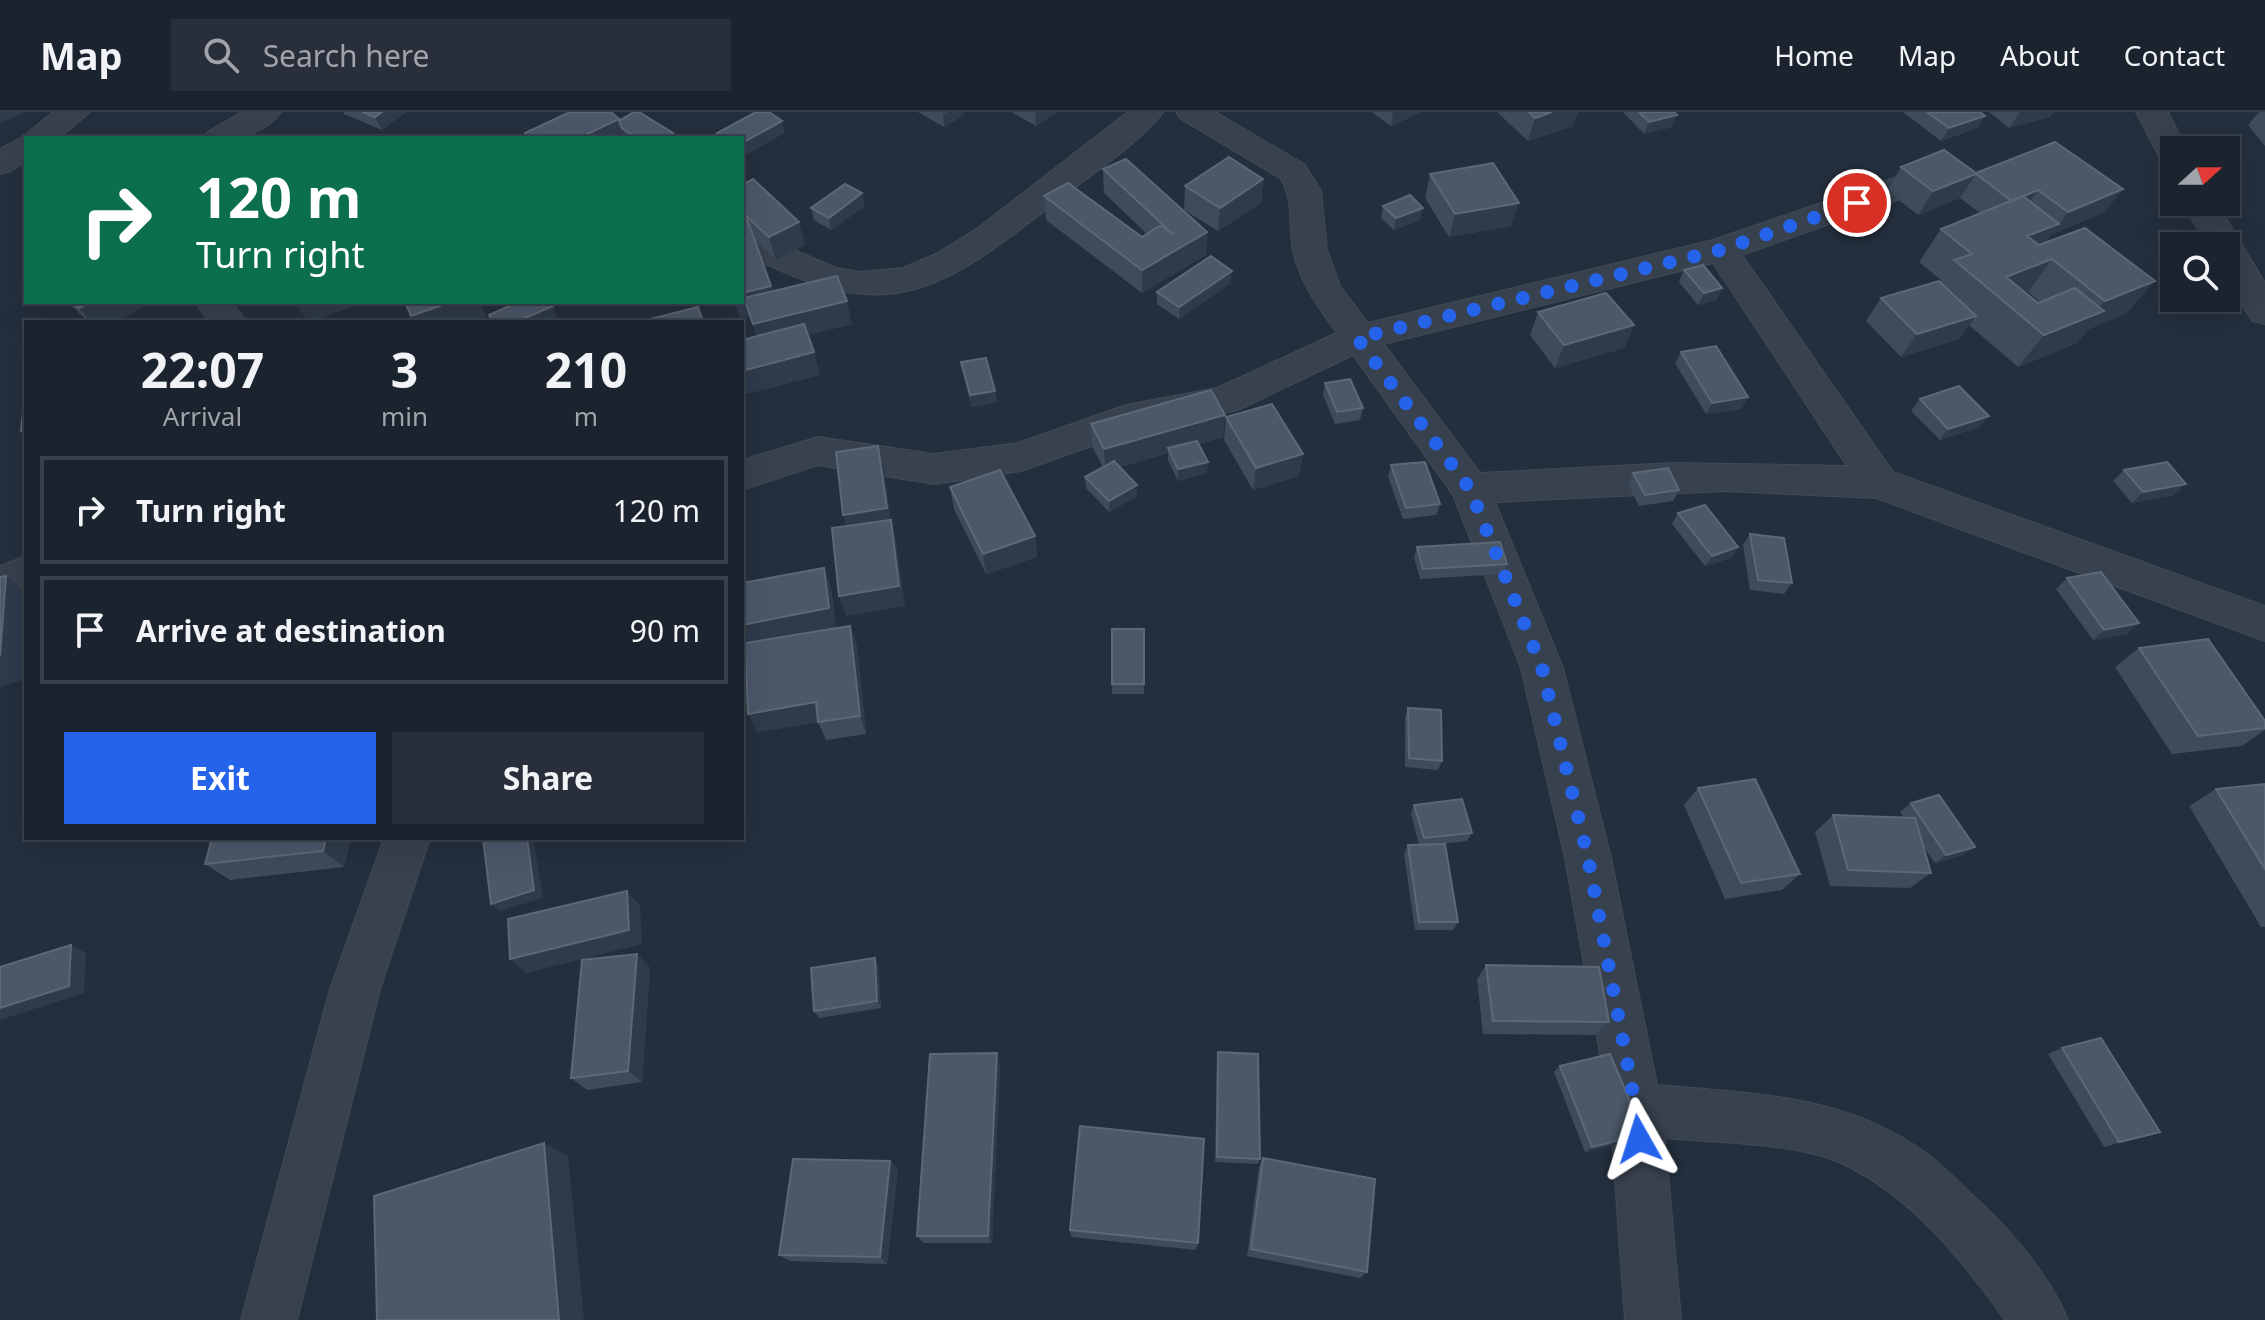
<!DOCTYPE html>
<style>
body{margin:0;font-family:"Noto Sans",sans-serif;background:#282f3a;color:#f1f3f6;height:100vh;display:flex;flex-direction:column;font-size:30px;white-space:nowrap}
*{box-sizing:border-box;margin:0}
p{font-size:26px;color:#a0a4aa}
.icon{flex:none;width:44px;height:44px;fill:none;stroke:currentColor;stroke-width:2;stroke-linecap:round;stroke-linejoin:round}
.map{position:relative;flex:1;overflow:hidden}
.side{position:absolute;left:24px;top:208px;width:720px;height:520px;display:flex;flex-direction:column;background:#1b232e;border-radius:0px;box-shadow:0 8px 32px #0002,0 0 0 2px #39404a}
.side>*{flex:none}
.hud{position:absolute;left:24px;top:24px;width:720px;height:168px;border-radius:0px;box-shadow:0 8px 32px #0002,0 0 0 2px #39404a;background:#0b6e4f;color:#fff;overflow:hidden}
.needle{width:52px;rotate:69deg}
.fabs{position:absolute;left:2160px;top:24px;display:grid;gap:16px}
.fabs a{display:grid;place-items:center;width:80px;height:80px;border-radius:0px;background:#1b232e;box-shadow:0 8px 32px #0002,0 0 0 2px #39404a;font-size:40px}
.pin{position:absolute;display:grid;place-items:center;width:68px;height:68px;color:#fff;margin:-34px;border:4px solid #fff;border-radius:50%;box-shadow:0 2px 8px #0007}
.me{position:absolute;width:88px;margin:-44px;rotate:354deg;stroke-linejoin:round;filter:drop-shadow(0 0 6px #0008)}
.turn{display:flex;align-items:center;gap:28px;height:168px;padding:0 40px;font-size:36px}
.turn .icon{width:104px;height:104px;stroke-width:2.5}
.turn b{display:block;font-size:56px;line-height:68px}
.eta{display:flex;justify-content:space-evenly;align-items:center;height:136px;text-align:center}
.eta b{font-size:48px;font-weight:700;line-height:56px}
.action{display:flex;gap:16px;margin-top:auto;padding:16px 40px}
.action a{flex:1;height:92px;border-radius:0px;background:#2563eb;color:#fff;font-size:32px;font-weight:700;line-height:92px;text-align:center}
.action a+a{background:#282f3a;color:#f1f3f6}
ul{padding:0;list-style:none}
li{display:flex;align-items:center;gap:24px;height:108px;margin:0 16px 12px;padding:0 24px;border:4px solid #39404a;border-radius:0px}
li div{flex:1}
li b{display:block;font-size:30px}
li em{font-style:normal}
header{display:flex;align-items:center;gap:48px;box-sizing:border-box;height:112px;padding:0 40px;background:#1b232e;border-bottom:2px solid #39404a}
header strong{font-size:38px}
nav{display:flex;gap:44px;margin-inline-start:auto;font-size:28px}
.search{width:560px;height:72px;background:#282f3a;display:flex;align-items:center;gap:20px;box-sizing:border-box;padding:0 28px;border-radius:0px;color:#a0a4aa;font-size:30px}
.map>svg:first-child{display:block}
.lines{fill:none;stroke-linecap:round;stroke-linejoin:round}
.minor-casing{stroke:#414a57;stroke-width:2}
.minor{fill:#38414e;fill-rule:evenodd}
.wall{fill:#3f4b5c;fill-rule:evenodd}
.shaded-wall{fill:#2f3b4b}
.building{fill:#4b5868;stroke:#5c6777;stroke-width:2}
.route{stroke:#2563eb;stroke-width:14;stroke-dasharray:0 25.2}
</style>
<header>
<strong>Map</strong>
<div class="search"><svg class="icon" aria-label="search" viewBox="0 0 24 24"><circle cx="10" cy="10" r="6"/><path d="M15 15l6 6"/></svg>Search here</div>
<nav><a>Home</a><a>Map</a><a>About</a><a>Contact</a></nav>
</header>
<div class="map">
<svg width="2265" height="1208" viewBox="0 0 2265 1208">
<rect width="100%" height="100%" fill="#242f3e"/>
<g class="lines">
<g class="minor-casing">
<path id="minor" d="M53 0H90L59 26H26V49L11 59 0 62V37L23 25Z
M242 0H281C263 26 232 26 204 26L209 19Z
M1128 0H1163C1144 27 1092 62 1065 83 941 179 893 220 742 140V115L836 156 860 160 903 156 938 141 978 116Z
M1176 0H1215L1304 52 1321 79 1327 138 1340 174 1368 211 1713 128 1932 53 1944 50 1956 53 1960 60 1956 67 1742 143 1893 360 2265 494V529L1876 386 1726 379 1495 390 1563 556 1611 746 1657 973C1755 982 1849 982 1931 1045 1949 1059 1964 1076 1981 1091 2015 1123 2050 1165 2068 1208H2005C1963 1149 1912 1085 1845 1053 1800 1030 1716 1031 1665 1026L1681 1208H1625L1610 997 1565 746 1521 556 1453 383 1353 243 1238 298 1131 320 1021 359 934 372 818 353 742 378V348L818 325 934 342 1018 331 1126 293 1217 276 1337 221C1318 195 1300 170 1293 139 1288 114 1295 89 1280 66L1181 7ZM1713 151 1847 354 1674 351 1480 361 1384 232Z
M2136 0H2168L2187 38H2174V55L2163 52Z
M2182 90H2216L2265 171V212L2252 209 2226 164V134H2208Z
M195 190H232L247 210H209Z
M26 444V478L0 489V454Z
M384 726H430L380 877 297 1208H241L330 877Z"/>
</g>
<use href="#minor" class="minor"/>
</g>
<path class="wall" d="M343 0H406L382 18 344 2Z
M918 0H964V3L944 15Z
M1011 0H1056V1L1036 14Z
M1372 0H1421L1391 14Z
M1497 0H1578L1573 14 1528 29Z
M1623 0H1674L1672 15 1644 22Z
M1903 0H1980L1985 4 1977 16 1941 29Z
M1989 0H2053L2050 5 2009 16Z
M2259 0H2265V34L2248 13Z
M619 7V9L675 26H528L525 21Z
M2055 30 2105 100 2050 123 2044 132 2127 201 2089 217 2077 231 2018 255 1969 213 1959 227 1901 245 1866 209 1881 186 1940 170 1941 168 1919 150 1941 117 1980 101 1960 86 1918 103 1887 79 1901 55 1976 61ZM2028 180 2040 190 2038 191 2025 181Z
M1103 57 1207 120 1206 143 1142 181 1046 108 1044 84 1142 125 1147 122 1104 81Z
M1430 62 1511 114 1449 125 1425 86Z
M1263 67 1261 91 1218 119 1184 98 1185 74Z
M742 73 805 133 776 148 755 128 773 179 852 212 808 223 820 263 742 283V228L757 224 750 204 740 206 735 190H742Z
M865 94 831 118 814 108 811 96Z
M1383 94 1420 108 1394 118 1381 106Z
M1684 158 1722 176 1716 188 1698 193 1679 170Z
M1231 171 1179 207 1157 192V180Z
M67 190H139L143 195 116 210H89Z
M1538 200 1634 213 1624 236 1555 256 1530 223Z
M1681 240 1748 285 1741 297 1706 302 1675 251Z
M961 250 995 279 997 290 972 295Z
M1325 271 1363 296 1360 308 1335 312 1323 283Z
M1920 287 1979 315 1940 328 1911 299Z
M1226 305 1299 364 1253 378 1224 328Z
M1091 312 1223 325 1199 332 1207 361 1178 369 1168 348V341L1120 355 1137 373V384L1109 400 1086 376 1085 365 1103 355 1092 334Z
M1391 353 1440 392 1436 403 1403 407 1388 365Z
M2124 358 2174 383 2132 391 2113 369Z
M1633 361 1679 378 1673 389 1639 394 1628 372Z
M950 375 1035 424 1037 445 986 462 954 397Z
M1678 401 1738 435 1731 446 1705 454 1672 412Z
M1750 422 1792 471 1784 482 1750 478 1743 433Z
M1417 435 1507 452 1503 462 1420 467 1414 445Z
M824 456 831 476 836 516 850 514 857 534 866 622 826 628 818 610 757 620 749 530 742 516Z
M2067 466 2139 511 2127 522 2093 528 2056 477Z
M1112 517H1144V582H1112Z
M2139 536 2265 609V618L2242 634 2172 642 2115 555Z
M1408 596 1442 649 1438 658 1405 655V605Z
M2265 672V815H2261L2189 694 2216 677Z
M1698 676 1800 762 1782 778 1725 787 1684 693Z
M1911 691 1963 743 1935 751 1923 734 1931 761 1910 776 1830 774 1815 720 1833 703 1904 706 1900 700Z
M1414 693 1472 721 1467 729 1441 732 1458 810 1453 818H1415L1404 742 1408 733H1419L1411 702Z
M212 726H351L344 755 230 768 205 752Z
M637 842 650 856 642 970 587 978 571 966Z
M875 846 878 854 881 896 819 906 814 899Z
M1486 853 1609 910 1595 923 1483 922 1477 867Z
M2062 936 2160 1020 2104 1035 2048 942Z
M1218 940 1260 1047 1258 1052 1215 1050 1217 946Z
M1000 953 992 1131H924L917 1124Z
M1560 954 1637 1027 1585 1040 1554 960Z
M1263 1046 1367 1160 1360 1166 1247 1144 1259 1055Z
M890 1049 898 1058 887 1152 790 1149 779 1143Z
M1070 1118 1198 1131 1196 1138 1071 1125Z"/>
<path class="shaded-wall" d="M0 0H23L24 1 0 11Z
M382 0H406L382 18 375 5Z
M947 0H964V3L944 15 943 3Z
M1038 0H1056V1L1036 14 1035 2Z
M1393 0H1421L1391 14Z
M1552 0H1578L1573 14 1528 29 1535 6Z
M2020 0H2053L2050 5 2009 16Z
M1677 3 1672 15 1644 22 1649 10Z
M1985 4 1977 16 1941 29 1949 16Z
M619 7 626 26H579Z
M782 9 785 21 742 45V31Z
M673 21 675 26H664Z
M1976 62 1960 86 1918 103 1933 79Z
M1263 67 1261 91 1218 119 1220 96Z
M2123 77 2105 100 2051 123 2068 100Z
M2038 78 2022 101 2012 89Z
M862 81 865 94 831 118 829 106Z
M1519 91 1511 114 1449 125 1455 102Z
M1423 96 1420 108 1394 118 1396 106Z
M799 110 805 133 776 148 769 125Z
M2059 112 2034 145 2027 124Z
M1207 120 1206 143 1142 181V158Z
M2052 147 2028 180 2004 190 2006 165Z
M1232 159 1231 171 1179 207V195Z
M2155 169 2127 201 2089 217 2077 231 2018 255 2044 223 2093 203 2105 189Z
M771 174 778 197 740 206 735 190H742V181Z
M1722 176 1716 188 1698 193 1704 181Z
M847 189 852 212 760 235 753 212Z
M90 190H139L143 195 116 210H91L79 196Z
M294 190H364L312 210H309Z
M451 190H479L487 205 472 210H415L411 204Z
M553 194 558 206 550 210H516Z
M1976 204 1959 227 1901 245 1917 222Z
M1634 213 1624 236 1555 256 1564 233Z
M814 240 820 263 742 283V259Z
M995 279 997 290 972 295 970 283Z
M1748 285 1741 297 1706 302 1712 291Z
M1225 303 1223 325 1170 340 1168 336V341L1105 359 1104 337Z
M1989 304 1979 315 1940 328 1948 317Z
M878 334 884 356 892 417 849 424 843 403Z
M1303 342 1299 364 1253 378 1256 356Z
M1208 350 1207 361 1178 369V357Z
M2186 372 2174 383 2132 391 2143 380Z
M1137 373V384L1109 400V389Z
M891 408 896 429 905 494 846 504 839 484Z
M1035 424 1037 445 986 462 983 442Z
M1738 435 1731 446 1705 454 1712 444Z
M824 456 831 476 836 516 750 533 742 516V513Z
M6 464 26 480V567L0 575V544Z
M2139 511 2127 522 2093 528 2104 518Z
M850 514 857 534 866 622 860 604Z
M816 590 824 609 757 620 748 602Z
M326 726H351L344 755 323 739Z
M527 726H533L543 786 500 799 491 792Z
M1975 735 1963 743 1935 751 1946 743Z
M627 779 640 794 642 832 526 861 510 847Z
M71 833 86 841 84 881 0 908V896Z
M637 842 650 856 642 970 628 959Z
M875 846 878 854 881 896 877 889Z
M997 941 1000 953 992 1131 988 1124Z
M2160 1020 2144 1025 2104 1035 2119 1030Z
M1644 1022 1637 1027 1585 1040 1592 1035Z
M544 1031 568 1044 584 1208H559Z
M890 1049 898 1058 887 1152 880 1145Z"/>
<path class="building" d="M362 0H382L375 5Z
M570 0H611L619 7 579 26H531L525 21Z
M634 0H639L673 21 664 26H637L622 16 619 9Z
M756 0H769L782 9 742 31V26H724L717 21Z
M1529 0H1552L1535 6Z
M1639 0H1674L1677 3 1649 10Z
M1927 0H1980L1985 4 1949 16Z
M2055 30 2123 77 2068 100 2038 78 2012 89 1976 62 1933 79 1901 55 1944 38 1976 61Z
M1229 45 1263 67 1220 96 1185 74Z
M1126 47 1207 120 1142 158 1044 84 1068 71 1142 125 1161 113 1174 123 1103 57Z
M1493 51 1519 91 1455 102 1430 62Z
M753 67 799 110 769 125 742 100V73Z
M845 72 862 81 829 106 811 96Z
M1410 83 1423 96 1396 106 1383 94Z
M2023 84 2059 112 2027 124 2039 133 2085 116 2155 169 2105 189 2052 147 2006 165 2038 191 2075 176 2104 199 2044 223 1954 148 1972 142 1941 117Z
M747 107 771 174 742 181V108Z
M1211 144 1232 159 1179 195 1157 180Z
M1703 153 1722 176 1704 181 1684 158Z
M837 164 847 189 753 212 744 186Z
M1939 169 1976 204 1917 222 1881 186Z
M1606 181 1634 213 1564 233 1538 200Z
M72 190H90L79 196Z
M405 190H451L411 204Z
M518 190H550L553 194 516 210H493L489 203Z
M698 195 703 210H639Z
M804 212 814 240 742 259V228Z
M1716 234 1748 285 1712 291 1681 240Z
M986 246 995 279 970 283 961 250Z
M1350 267 1363 296 1337 300 1325 271Z
M26 271V317L21 319Z
M1959 274 1989 304 1948 317 1920 287Z
M1211 278 1225 303 1104 337 1091 312Z
M1272 292 1303 342 1256 356 1226 305Z
M1197 329 1208 350 1178 357 1168 336Z
M878 334 887 396 843 403 836 340Z
M1114 349 1137 373 1109 389 1085 365Z
M1425 350 1440 392 1406 396 1391 353Z
M2167 350 2186 372 2143 380 2124 358Z
M1668 356 1679 378 1645 383 1633 361Z
M1000 358 1035 424 983 442 950 375Z
M1705 393 1738 435 1712 444 1678 401Z
M891 408 899 474 839 484 832 416Z
M1750 422 1784 426 1792 471 1758 468Z
M1500 430 1507 452 1423 457 1417 435Z
M824 456 829 496 742 513V471Z
M2101 460 2139 511 2104 518 2067 466Z
M6 464 0 544V465Z
M850 514 860 604 818 610 816 590 748 602 745 531Z
M1112 517H1144V572H1112Z
M2208 527 2265 609V616L2198 624 2139 536Z
M1408 596 1441 598 1442 649 1409 646Z
M1755 667 1800 762 1741 771 1698 676Z
M2265 672V757L2216 677Z
M1939 683 1975 735 1946 743 1911 691Z
M1462 687 1472 721 1424 726 1414 693Z
M1833 703 1915 706 1931 761 1848 758Z
M212 726H326L323 739 205 752Z
M483 726H527L534 778 491 792Z
M1445 732 1458 810H1419L1408 733Z
M627 779 629 818 510 847 508 807Z
M71 833 69 874 0 896V855Z
M637 842 628 959 571 966 582 848Z
M875 846 877 889 814 899 811 856Z
M1486 853 1599 855 1609 910 1493 909Z
M2101 926 2160 1020 2119 1030 2062 936Z
M1218 940 1258 942 1260 1047 1217 1045Z
M997 941 988 1124H917L930 942Z
M1610 942 1644 1022 1592 1035 1560 954Z
M1080 1014 1204 1027 1198 1131 1070 1118Z
M544 1031 559 1208H377L374 1084Z
M1263 1046 1375 1067 1367 1160 1251 1137Z
M793 1047 890 1049 880 1145 779 1143Z"/>
<g class="lines">
<path class="route" d="M1639 1027 1636 997 1588 746 1542 556 1470 377 1357 226 1721 138 1857 91"/>
</g>
</svg>
<div class="fabs">
<a><svg class="needle" viewBox="-14 -14 28 28"><path d="M0-13l5 13h-10z" fill="#e53935"/><path d="M0 13l5-13h-10z" fill="#a0a4aa"/></svg></a>
<a><svg class="icon" aria-label="search" viewBox="0 0 24 24"><circle cx="10" cy="10" r="6"/><path d="M15 15l6 6"/></svg></a>
</div>
<div class="pin" style="left:1857px;top:91px;background:#d93025"><svg class="icon" aria-label="arrive" viewBox="0 0 24 24"><path d="M6 21V4h12l-3 4 3 4H6"/></svg></div>
<svg class="me" style="left:1639px;top:1027px" viewBox="-20 -20 40 40"><path d="M0-17L14 15 0 8-14 15z" fill="#2563eb" stroke="#fff" stroke-width="4"/></svg>
<div class="hud">
<div class="turn"><svg class="icon" aria-label="right" viewBox="0 0 24 24"><path d="M7 20v-9h11M14 6l5 5-5 5"/></svg><div><b>120 m</b>Turn right</div></div>
</div>
<section class="side">
<div class="eta">
<div><b>22:07</b><p>Arrival</p></div>
<div><b>3</b><p>min</p></div>
<div><b>210</b><p>m</p></div>
</div>
<ul>
<li><svg class="icon" aria-label="right" viewBox="0 0 24 24"><path d="M7 20v-9h11M14 6l5 5-5 5"/></svg><div><b>Turn right</b></div><em>120 m</em></li>
<li><svg class="icon" aria-label="arrive" viewBox="0 0 24 24"><path d="M6 21V4h12l-3 4 3 4H6"/></svg><div><b>Arrive at destination</b></div><em>90 m</em></li>
</ul>
<div class="action"><a>Exit</a><a>Share</a></div>
</section>
</div>
